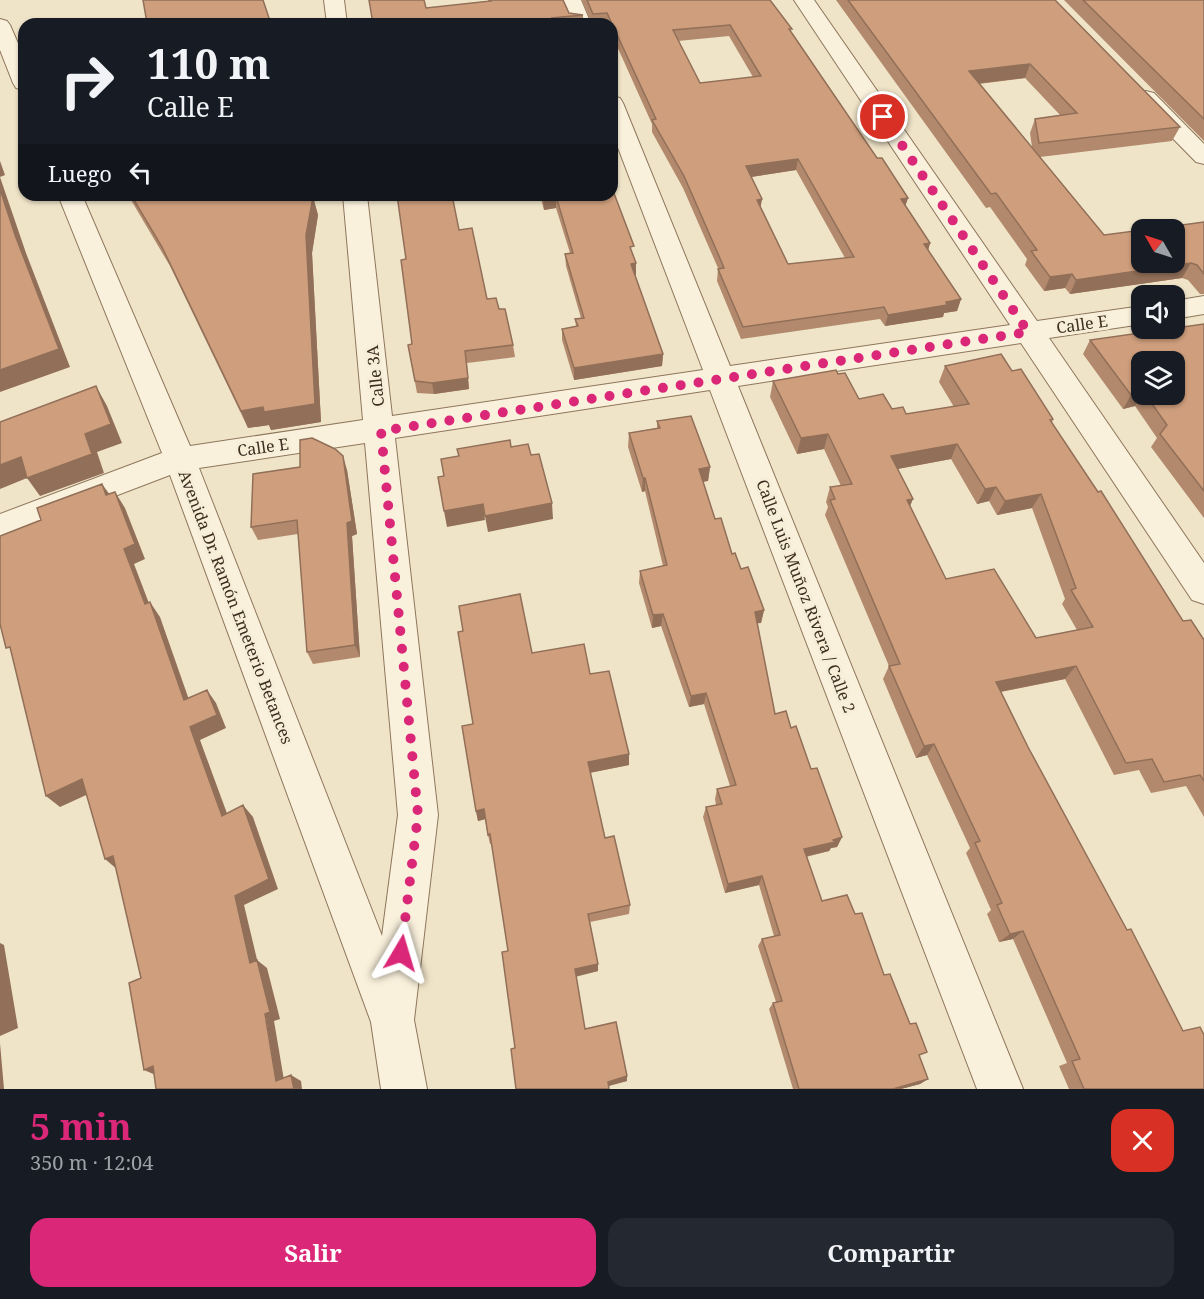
<!DOCTYPE html>
<html lang="es">
<meta charset="utf-8">
<style>
body{margin:0;font-family:"Noto Serif",serif;background:#242831;color:#f1f3f6;height:100vh;display:flex;flex-direction:column;font-size:22px;white-space:nowrap}
*{box-sizing:border-box;margin:0}
p{font-size:20px;color:#9ea1a6}
.icon{flex:none;width:33px;height:33px;fill:none;stroke:currentColor;stroke-width:2;stroke-linecap:round;stroke-linejoin:round}
.map{position:relative;height:1089px;overflow:hidden}
.details{display:flex;flex-direction:column;background:#171b24;flex:1}
.details>*{flex:none}
.hud{position:absolute;left:18px;top:18px;width:600px;height:183px;border-radius:18px;box-shadow:0 2px 4px #0004;background:#171b24;color:#f1f3f6;overflow:hidden}
.needle{width:39px;rotate:309deg}
.fabs{position:absolute;left:1131px;top:219px;display:grid;gap:12px}
.fabs a{display:grid;place-items:center;width:54px;height:54px;border-radius:12px;background:#171b24;box-shadow:0 2px 4px #0004;font-size:30px}
.pin{position:absolute;display:grid;place-items:center;width:51px;height:51px;color:#fff;margin:-26px;border:3px solid #fff;border-radius:50%;box-shadow:0 2px 6px #0007}
.me{position:absolute;width:66px;margin:-33px;rotate:7deg;stroke-linejoin:round;filter:drop-shadow(0 0 4px #0008)}
.turn{display:flex;align-items:center;gap:21px;height:126px;padding:0 30px;font-size:27px}
.turn .icon{width:78px;height:78px;stroke-width:2.5}
.turn b{display:block;font-size:42px;line-height:51px}
.then{display:flex;align-items:center;height:57px;padding:0 30px;background:#0003;gap:12px;font-size:22px}
.round{display:grid;place-items:center;flex:none;width:63px;height:63px;border-radius:18px;background:#242831}
.overview{display:flex;align-items:center;justify-content:space-between;height:102px;padding:0 30px}
h1{font-size:36px;font-weight:700;line-height:45px;color:#db2777}
.button{display:flex;gap:12px;margin-top:auto;padding:12px 30px}
.button a{flex:1;height:69px;border-radius:18px;background:#db2777;color:#fff;font-size:24px;font-weight:700;line-height:69px;text-align:center}
.button a+a{background:#242831;color:#f1f3f6}
.map>svg:first-child{display:block}
.lines{fill:none;stroke-linecap:round;stroke-linejoin:round}
.minor-casing{stroke:#8d765c;stroke-width:2}
.minor{fill:#faf1dc;fill-rule:evenodd}
.wall{fill:#b2896c;fill-rule:evenodd}
.shaded-wall{fill:#916f58}
.building{fill:#cf9f7d;stroke:#916f58;stroke-width:1.5;fill-rule:evenodd}
.route{stroke:#db2777;stroke-width:10;stroke-dasharray:0 18}
.labels{text-anchor:middle;dominant-baseline:central;stroke-width:6;stroke-linejoin:round;paint-order:stroke}
.street-label{font-size:16px;fill:#3d2e20;stroke:#f7eed8}
</style>
<div class="map">
<svg width="1204" height="1089" viewBox="0 0 1204 1089">
<rect width="100%" height="100%" fill="#f0e4c8"/>
<g class="lines">
<g class="minor-casing">
<path id="minor" d="M324 0H344L347 24H327Z
M561 0H581L591 24H571Z
M794 0H814L1037 321 1142 306V324L1049 338 1204 563V604L1192 600 1021 343 738 386 1023 1089H977L710 390 395 438 438 815 414 1020 427 1089H381L371 1022 170 475 0 540V514L162 453 58 195H82L190 446 363 420 343 195H367L392 416 703 370 612 132V96L620 98 623 103 730 366 1010 325ZM365 443 398 815 382 936 199 468Z
M0 19 7 21 10 25 24 57V90L16 88 13 83 0 50Z
M1146 91 1154 93 1204 144V164L1196 162 1138 103 1135 98 1138 93Z
M1204 296V314L1174 319V301Z"/>
</g>
<use href="#minor" class="minor"/>
</g>
<path class="wall" d="M488 0H563L569 13 583 15V24H373L426 8 488 1Z
M582 0H770L877 158 908 198 905 206 930 243 928 250 961 299 957 311 944 313 943 317 885 326 880 319 741 339 717 281 718 268 683 188 652 132V124L612 35V24H592ZM729 36 753 77 700 83 678 41ZM796 170 845 258 788 264 760 207 762 199 751 177Z
M836 0H1055L1180 127 1172 141 1040 157 1104 235 1204 222V294H1200L1188 280 1182 278 1070 294 1065 288 1044 291 1025 265 1027 259 990 207 986 208ZM1025 78 1060 115 1035 119 1030 133 1032 147 979 84Z
M1064 0H1204V141Z
M124 195H306V198L313 197 318 215 312 253 321 422 271 430 269 425 248 428 170 266 131 200 127 201Z
M540 195H612L633 255 635 275 663 354 662 366 574 380 562 340V329L576 326 575 319 581 318 566 266 565 254 570 253 556 208 544 210Z
M459 230 487 299 499 309 513 345 515 357 467 363 469 389 434 394 417 393 408 345 412 344 406 259Z
M1204 324V518L1151 447 1157 438 1135 406 1123 409 1083 354 1090 340ZM1174 362V394H1142Z
M945 366 1012 371 1053 419 1052 423 1183 621 1204 640V817L1186 786 1151 793 1139 770 1114 775 1065 679 1001 692 1028 747 1204 1089H1069L1059 1066 1067 1063 1013 939 999 942 987 914 991 910 966 853 970 848 927 755 916 758 883 679 889 666 825 515 828 507 826 502 830 487 841 486 824 449 797 454 770 397 773 381 838 374 859 399 906 414 954 407 939 382ZM951 459 977 504 989 501 997 515 1032 508 1065 599 1062 604 1077 630 1036 638 946 579 910 506 898 469Z
M657 421 710 467 708 481 703 482 715 519 732 554 764 610 761 623H757L775 714 791 728 842 837 837 847 831 848 829 851 806 857 822 901 855 914 884 975 920 1057 928 1079 920 1084 901 1089H793L769 1009 773 1003 776 1002 758 946 762 939 774 936 759 885 725 893 703 817 706 807 716 805 715 799 717 789 730 786 704 704 689 707 661 626 652 628 639 583 640 571 663 566 645 491 642 492 628 447 629 433 657 428Z
M347 470 357 534 352 536 360 657 313 664 307 652 298 534 258 540 251 527Z
M532 653 590 674 629 754V765L590 773 605 838 630 905 629 914 590 922 598 964V971L576 976 585 1029 627 1081 609 1086 515 1048 508 951 492 844H490L488 835 485 819 478 821 476 811 473 724Z"/>
<path class="shaded-wall" d="M1030 64 1025 78 965 85 969 71Z
M798 159 796 170 744 178 746 166Z
M0 161 5 175 0 177Z
M0 177 26 253 70 367 0 392V370L15 235 0 189Z
M125 195H129L131 200 127 201Z
M556 196V208L544 210 543 198Z
M313 197 318 215 312 253 321 422 271 430 269 425 248 428 241 411 306 235Z
M908 198 904 210 901 199Z
M762 199 760 211 757 200Z
M930 243 927 255 924 244Z
M636 263V275L631 276V264Z
M1191 263 1182 278 1070 294 1076 280Z
M1072 274 1065 288 1044 291 1050 277Z
M961 299 957 311 944 313 943 317 885 326 888 315Z
M465 351 469 389 434 394 432 383Z
M663 354 662 366 574 380V368Z
M96 386 107 406 122 443 97 452 104 473 40 496 27 478 0 489V465L85 434Z
M1142 393V394H1143L1135 406 1123 409 1131 395Z
M828 434 824 449 797 454 801 438Z
M957 444 951 459 886 471 891 456Z
M343 456 347 470 357 534 352 536 360 657 355 645Z
M710 467 708 481 697 482 699 469Z
M643 478H645V491L642 492Z
M102 484 113 499 106 495Z
M996 487 989 501 977 504 985 489Z
M115 492 125 508 145 559 134 564 155 619 145 604 124 549Z
M1041 494 1032 508 997 515 1005 501Z
M913 499 907 514V500Z
M552 503 553 519 488 532 485 516Z
M483 504 485 520 447 527 444 511Z
M150 602 160 617 194 714 184 700Z
M764 610 761 623 752 624 755 612Z
M663 614 661 626 652 628 653 615Z
M1076 666 1065 679 988 694 996 682Z
M207 690 216 703 226 728 200 740 232 827 222 816 190 727Z
M706 693 704 704 689 707 691 696Z
M934 744 927 755 916 758 924 746Z
M629 754V765L588 773V762Z
M82 779 95 791 60 807 46 796Z
M243 805 253 817 278 889 244 905 260 972 250 963 235 896Z
M484 809 486 819 478 821 476 811Z
M842 837 837 847 831 848 829 851 799 858 804 849Z
M113 856 118 870 105 859Z
M762 876 759 885 725 893 728 884Z
M1023 931 1013 939 999 942 1010 934Z
M0 943 4 945 18 1028 0 1036Z
M257 960 267 968 280 1019 274 1021 285 1086 276 1081Z
M598 964V971L575 977V969Z
M0 1043 4 1089H0Z
M153 1066 158 1076 144 1070Z
M291 1075 301 1081 302 1089H294Z
M627 1076V1081L608 1086V1082Z
M928 1079 920 1084 901 1089H893Z"/>
<path class="building" d="M143 0H263L271 24H142L147 23Z
M369 0H424L426 8 491 1 490 0H563L569 13 583 15 552 18 555 24H373Z
M587 0H770L792 29H789L877 158H882L908 198 901 199 930 243 924 244 961 299 946 302 947 305 888 315 884 307 743 327 718 269 724 268 719 256 684 176 652 120 656 119 607 13 593 14ZM730 25 761 76 700 83 673 30ZM798 159 854 257 788 264 757 200 762 199 746 166Z
M848 0H1055L1180 127 1039 143 1035 119 1077 113 1030 64 969 71 1104 235 1142 230V262H1174V230H1145L1204 222V274L1197 265 1191 263 1076 280 1072 274 1050 277 1031 251 1037 250 996 193 991 194Z
M1083 0H1204V119Z
M612 188 634 246 630 247 636 263 631 264 663 354 574 368 562 329 578 326 575 319 584 318 565 254 573 253 556 196 543 198V195H612Z
M0 189 15 235 59 349 0 370Z
M131 195H302V198L313 197 306 235 315 404 264 412 263 407 241 411 162 247Z
M397 195H452L459 230 472 228 487 299 496 298 499 309H505L513 345 465 351 468 378 432 383 415 381 408 345 412 344 401 260 406 259Z
M1204 324V491L1160 434 1167 425 1145 394H1174V362H1142V393L1131 395 1090 340Z
M1001 354 1012 371 1021 369 1053 419 1050 420 1098 492 1101 491 1183 621 1191 620 1204 640V781L1200 775 1164 782 1152 759 1126 763 1076 666 996 682 1028 747 1127 930 1131 929 1183 1031 1200 1027 1204 1035V1089H1084L1072 1061 1080 1059 1023 931 1010 934 997 905 1002 903 975 843 980 841 934 744 924 746 889 666 900 664 830 500 835 499 830 487 852 484 828 434 801 438 773 381 836 370 838 374 845 373 859 399 883 394 892 409 903 407 906 414 969 404 945 366ZM957 444 985 489 996 487 1005 501 1041 494 1076 588 1071 590 1093 627 1036 638 994 569 946 579 907 500 913 499 891 456Z
M96 386 111 424 85 434 92 454 27 478 21 457 0 465V422Z
M691 416 710 467 699 469 715 519 721 518 732 554 735 553 741 569 748 567 764 610 755 612 775 714 786 711 791 728 796 726 811 769 817 768 842 837 833 840 835 842 804 849 822 901 847 895 855 914 862 913 884 975 890 974 910 1024 916 1023 927 1052 919 1055 928 1079 893 1089H799L773 1003 782 1001 762 939 780 935 762 876 728 884 706 807 722 804 717 789 736 785 706 693 691 696 663 614 653 615 640 571 667 565 645 478H643L629 433 660 428 657 421Z
M312 438 335 449 343 456 352 521 347 523 355 645 307 652 297 520 251 527 253 474 300 467V440Z
M510 440 511 447 528 444 531 455 539 454 552 503 485 516 483 504 444 511 438 477 444 476 441 459 459 456 457 449Z
M102 484 106 495 115 492 135 544 124 549 145 604 150 602 184 700 207 690 217 715 190 727 222 816 243 805 269 879 235 896 250 963 257 960 270 1012 265 1014 276 1081 291 1075 294 1089H156L153 1066 144 1070 129 983 141 978 113 856 105 859 82 779 46 796 10 647 6 648 0 624V536L41 520 37 508Z
M520 594 532 653 584 644 590 674 609 671 629 754 588 762 605 838 614 836 630 905 588 914 598 964 575 969 585 1029 616 1022 627 1076 608 1082 609 1089H516L511 1049 515 1048 502 952 508 951 490 834 488 835 484 809 476 811 462 726 473 724 458 632 463 631 459 606Z"/>
<g class="lines">
<path class="route" d="M401 953 418 815 381 431 1028 332 883 117"/>
</g>
<g class="labels">
<g class="street-label">
<text transform="translate(1082 324) rotate(-8)">Calle E</text>
<text transform="translate(375 376) rotate(-96)">Calle 3A</text>
<text transform="translate(263 447) rotate(-8)">Calle E</text>
<text transform="translate(806 596) rotate(69)">Calle Luis Muñoz Rivera / Calle 2</text>
<text transform="translate(236 607) rotate(69)">Avenida Dr. Ramón Emeterio Betances</text>
</g>
</g>
</svg>
<div class="fabs">
<a><svg class="needle" viewBox="-14 -14 28 28"><path d="M0-13l5 13h-10z" fill="#e53935"/><path d="M0 13l5-13h-10z" fill="#9ea1a6"/></svg></a>
<a><svg class="icon" aria-label="sound" viewBox="0 0 24 24"><path d="M4 9h4l5-4v14l-5-4H4zM17 9q2 3 0 6"/></svg></a>
<a><svg class="icon" aria-label="layers" viewBox="0 0 24 24"><path d="M12 4l9 5-9 5-9-5zM3 14l9 5 9-5"/></svg></a>
</div>
<div class="pin" style="left:883px;top:117px;background:#d93025"><svg class="icon" aria-label="arrive" viewBox="0 0 24 24"><path d="M6 21V4h12l-3 4 3 4H6"/></svg></div>
<svg class="me" style="left:401px;top:953px" viewBox="-20 -20 40 40"><path d="M0-17L14 15 0 8-14 15z" fill="#db2777" stroke="#fff" stroke-width="4"/></svg>
<div class="hud">
<div class="turn"><svg class="icon" aria-label="right" viewBox="0 0 24 24"><path d="M7 20v-9h11M14 6l5 5-5 5"/></svg><div><b>110 m</b>Calle E</div></div>
<div class="then">Luego<svg class="icon" aria-label="left" viewBox="0 0 24 24"><path d="M17 20v-9H6M10 6l-5 5 5 5"/></svg></div>
</div>
</div>
<section class="details">
<div class="overview"><div><h1>5 min</h1><p>350 m · 12:04</p></div><a class="round" style="background:#d93025;color:#fff"><svg class="icon" aria-label="close" viewBox="0 0 24 24"><path d="M6 6l12 12M18 6L6 18"/></svg></a></div>
<div class="button"><a>Salir</a><a>Compartir</a></div>
</section>
